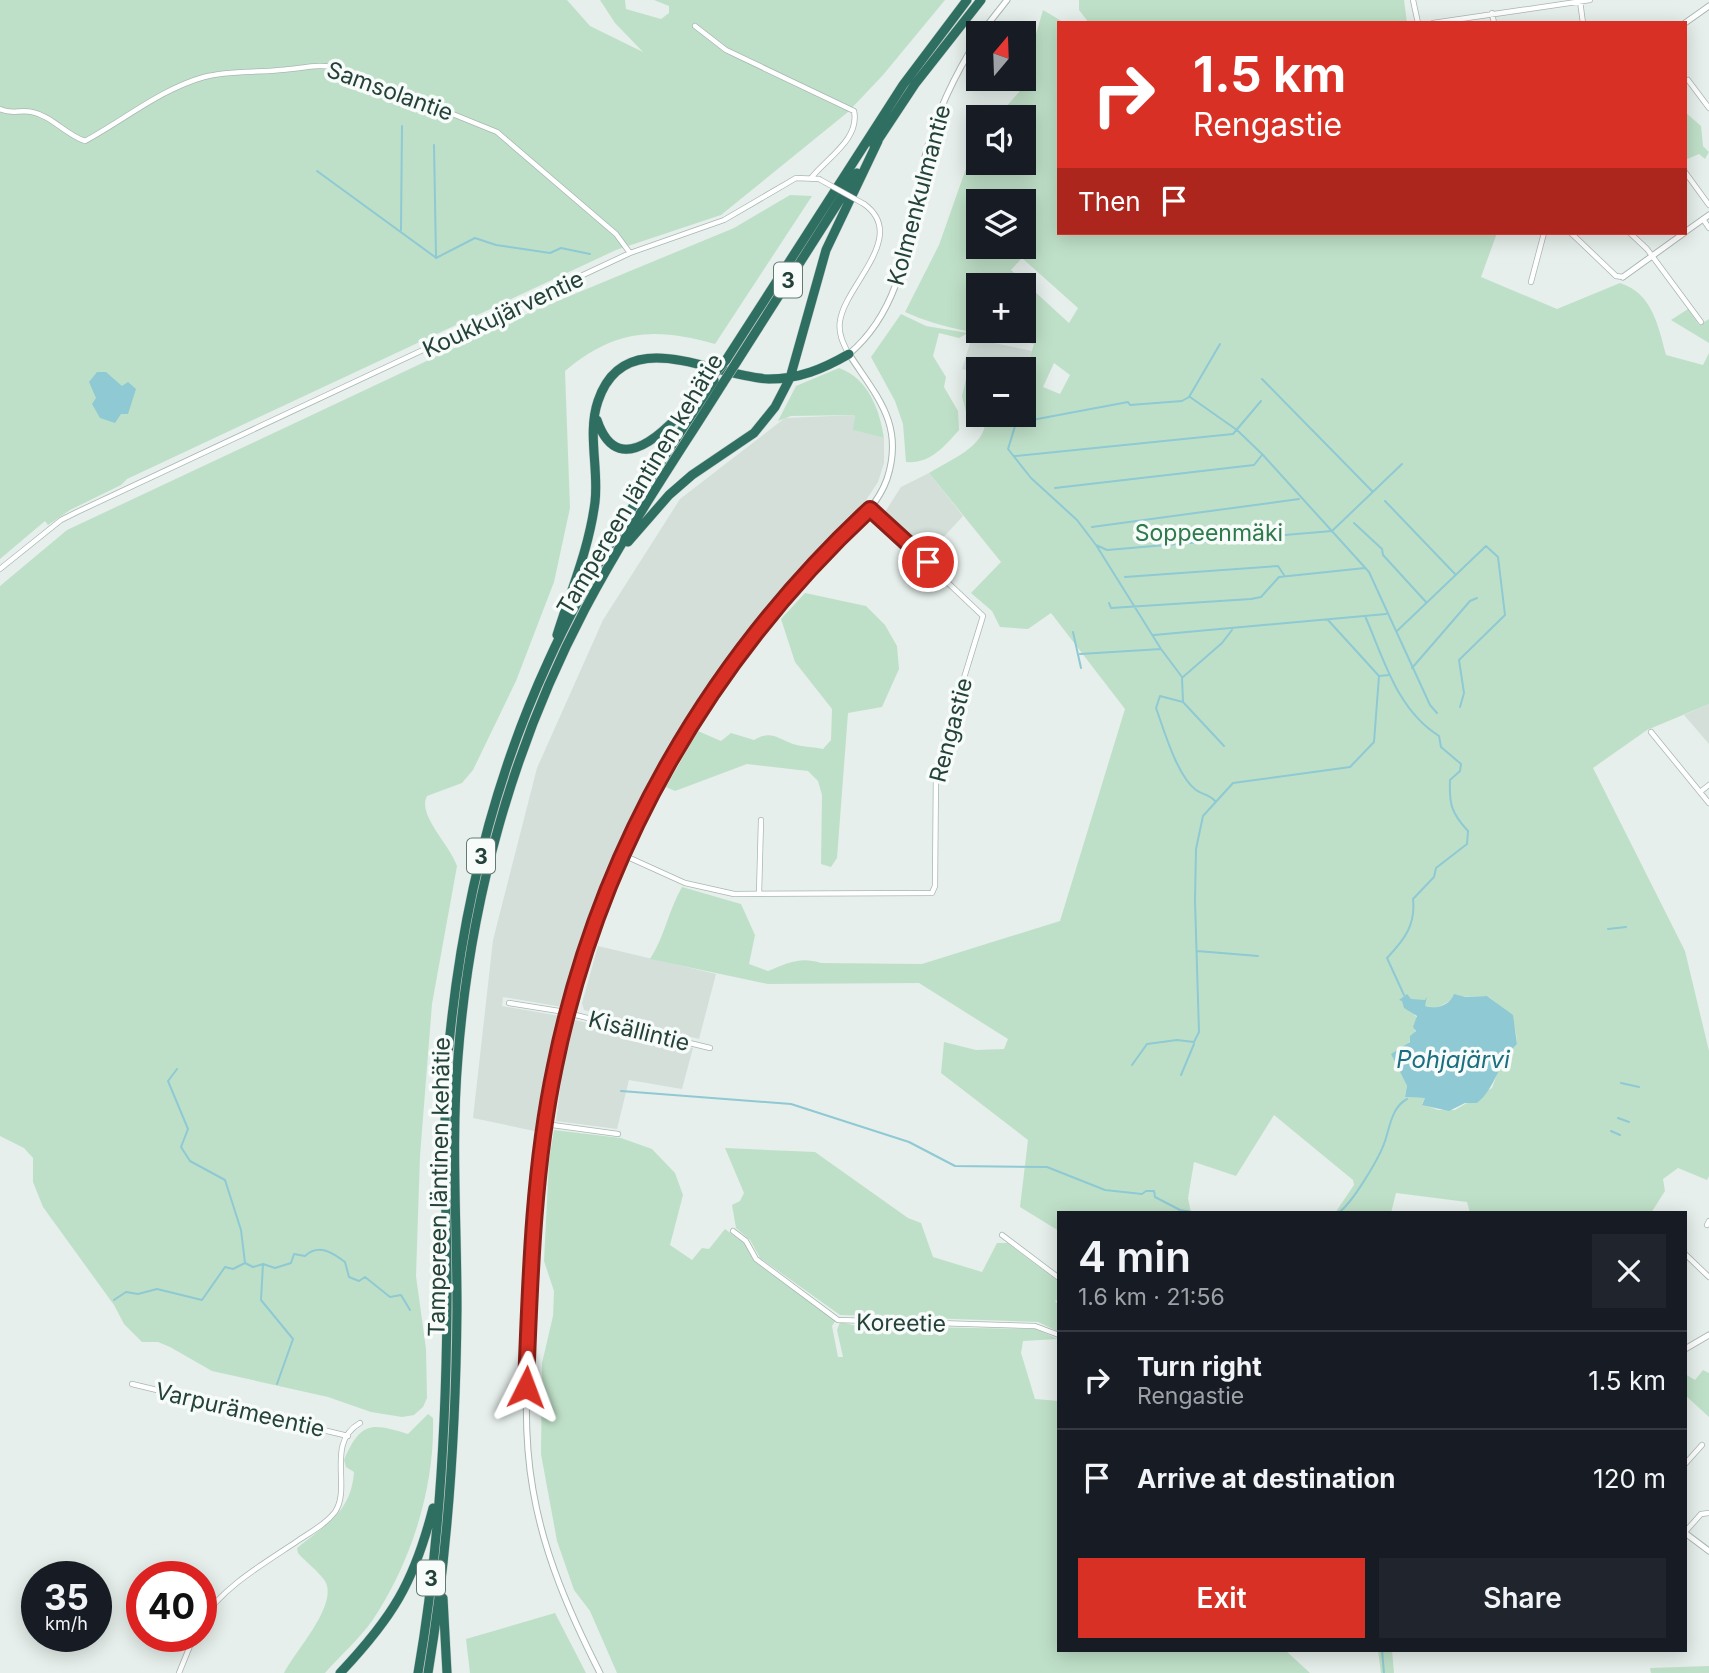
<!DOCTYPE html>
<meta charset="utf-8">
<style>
body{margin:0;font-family:Inter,sans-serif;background:#20242c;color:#f1f3f6;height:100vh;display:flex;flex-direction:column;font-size:26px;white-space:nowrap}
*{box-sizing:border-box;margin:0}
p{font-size:23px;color:#9ea1a6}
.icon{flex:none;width:38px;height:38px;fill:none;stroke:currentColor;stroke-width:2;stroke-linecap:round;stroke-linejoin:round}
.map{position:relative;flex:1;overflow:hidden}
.sheet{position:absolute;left:1057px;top:1211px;width:630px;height:441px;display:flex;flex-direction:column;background:#171b24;border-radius:0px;box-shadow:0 4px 18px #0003}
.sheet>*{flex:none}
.banner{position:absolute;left:1057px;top:21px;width:630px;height:214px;border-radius:0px;box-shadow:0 4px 18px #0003;background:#d93025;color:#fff;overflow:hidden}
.needle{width:46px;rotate:19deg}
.fabs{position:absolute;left:966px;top:21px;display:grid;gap:14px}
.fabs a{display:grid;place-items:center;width:70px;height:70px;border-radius:0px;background:#171b24;box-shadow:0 4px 18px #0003;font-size:35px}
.speed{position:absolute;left:21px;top:1561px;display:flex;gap:14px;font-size:35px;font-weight:700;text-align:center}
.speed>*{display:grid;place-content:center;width:91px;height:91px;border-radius:50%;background:#171b24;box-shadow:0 4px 18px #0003;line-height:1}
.speed small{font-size:18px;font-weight:400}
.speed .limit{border:10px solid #d22;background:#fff;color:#111}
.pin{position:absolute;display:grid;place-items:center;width:60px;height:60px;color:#fff;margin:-30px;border:4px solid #fff;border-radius:50%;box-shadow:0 2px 7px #0007}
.me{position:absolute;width:77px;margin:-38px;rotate:3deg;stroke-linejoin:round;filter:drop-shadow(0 0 5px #0008)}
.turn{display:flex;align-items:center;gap:24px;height:147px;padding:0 21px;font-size:32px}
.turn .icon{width:91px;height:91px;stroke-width:2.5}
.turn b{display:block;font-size:49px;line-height:60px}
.then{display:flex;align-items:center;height:66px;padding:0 21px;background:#0003;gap:14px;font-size:26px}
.round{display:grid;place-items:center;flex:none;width:74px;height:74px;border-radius:0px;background:#20242c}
.head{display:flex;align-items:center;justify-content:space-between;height:119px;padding:0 21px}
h1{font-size:42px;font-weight:600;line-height:52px}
.button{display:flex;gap:14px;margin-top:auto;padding:14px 21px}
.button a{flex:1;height:80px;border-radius:0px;background:#d93025;color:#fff;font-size:28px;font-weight:600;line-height:80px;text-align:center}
.button a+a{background:#20242c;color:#f1f3f6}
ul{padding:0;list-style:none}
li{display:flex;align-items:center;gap:21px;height:98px;padding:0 21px;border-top:2px solid #363941}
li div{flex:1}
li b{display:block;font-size:26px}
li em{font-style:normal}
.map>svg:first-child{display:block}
.built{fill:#d4dfda}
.green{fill:#bfe0c8;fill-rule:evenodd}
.water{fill:#8ec9d4}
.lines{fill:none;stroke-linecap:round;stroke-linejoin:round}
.stream{stroke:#8ec9d4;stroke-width:2}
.minor-casing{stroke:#a8b8b2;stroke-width:6}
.tertiary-casing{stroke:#a8b8b2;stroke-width:7}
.motorway-casing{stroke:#c2cac8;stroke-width:10}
.minor{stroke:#fff;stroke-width:4.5}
.tertiary{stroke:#fff;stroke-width:5}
.motorway{stroke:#2f6f62;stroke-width:9}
.minor-bridge-casing{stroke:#a8b8b2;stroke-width:6;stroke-linecap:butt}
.motorway-bridge-casing{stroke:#c2cac8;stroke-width:10;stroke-linecap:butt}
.minor-bridge{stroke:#fff;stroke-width:4.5}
.motorway-bridge{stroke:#2f6f62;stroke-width:9}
.route-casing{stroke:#8d1f18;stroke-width:18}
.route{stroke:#d93025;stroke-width:12}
.labels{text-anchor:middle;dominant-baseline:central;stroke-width:7;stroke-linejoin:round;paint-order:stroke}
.shield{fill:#f7fbf9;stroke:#637a73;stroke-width:2}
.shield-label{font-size:21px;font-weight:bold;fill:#24423a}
.street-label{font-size:23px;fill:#24423a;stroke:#f7fbf9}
.park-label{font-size:23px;fill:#2d7a4b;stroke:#f7fbf9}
.water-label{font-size:24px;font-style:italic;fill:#1c6f80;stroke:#f7fbf9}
</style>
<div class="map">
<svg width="1709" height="1673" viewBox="0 0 1709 1673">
<rect width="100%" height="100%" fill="#e6efeb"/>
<path class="built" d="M975 339 1032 351 1024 377V369H978V373L962 369 970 343Z
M855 415 854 430 884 438V463L878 482 864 503 805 561 770 602 681 726 605 875 580 943 562 1007 503 997 502 1006 560 1016 539 1132 473 1118 493 940 537 768 603 620 680 499 785 418Z
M929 473 963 516 927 555 885 512 901 487Z
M1709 704V744L1684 715Z
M598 946 716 974 699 1039 584 1010 582 1003Z
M575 1020 693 1048 682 1089 629 1080 617 1129 556 1121 562 1072Z"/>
<path class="green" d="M0 0H567L590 26 643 52 615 23 600 0H625L626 9 661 19 669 13V6L654 0H945L883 75 848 112 721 215 616 250 127 479 121 485 70 510 48 525 45 521 0 559Z
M1079 0H1404L1407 23H1089L1079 10Z
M1043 10 1065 23H1059V233H1497L1481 277 1557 309 1620 283C1652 293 1658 325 1666 355L1703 365 1709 353V704L1647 730 1593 768 1685 951 1709 1051V1176L1707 1180 1678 1168 1663 1179 1665 1191 1651 1213H1470L1467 1202 1396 1193 1391 1213H1335L1354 1185 1353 1180 1274 1115 1236 1176 1194 1162 1188 1198 1191 1213H1059V1231L1020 1207 1028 1140 941 1073 944 1042 976 1050 1004 1049 1008 1039 919 983 768 984 650 959C665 936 668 911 682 887L741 904 755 935 749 964 768 971C787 963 801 956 821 963L922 964 1060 921 1125 709 1051 613 1028 629 1000 627 992 611 971 593 1001 562 929 473C950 460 989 445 985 417L968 420 962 396 968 370 978 373V415H1024V377L1034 344C990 334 946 331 905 312L939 245 976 140 978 138V163H1024V117H997L1019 92ZM978 201H1024V247H978ZM1022 258 1078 308 1069 323 1011 270ZM978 285H1024V331H978ZM1054 363 1070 375 1060 394 1043 387ZM1487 996C1507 1010 1516 1018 1517 1044L1503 1057 1492 1088 1455 1110H1438L1422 1104 1425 1098 1405 1097 1407 1086 1393 1058C1398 1050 1404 1048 1410 1041 1416 1035 1415 1027 1418 1019L1403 1001 1426 1000 1424 1006 1437 1008 1457 997Z
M1685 112 1701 126 1703 146 1709 152 1705 159 1699 154 1685 160Z
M790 195 812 196 715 344C655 327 615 329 565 371L570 508 554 582 516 681 473 770 462 783 427 796C417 815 449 843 457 866L432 1004 420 1156 416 1276 426 1349 427 1398 423 1407 414 1415 402 1417 371 1412 328 1397 212 1371 170 1347 158 1342H142L124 1324 114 1305 43 1207 33 1182V1158L24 1148 0 1136V586L67 530 531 312 734 228Z
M1688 309 1699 325 1709 319V343L1671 320Z
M901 314 926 326 968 333 959 338 939 333 933 356 946 377 944 387 958 411 959 430C944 447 930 464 906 462L903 424 895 401 871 357Z
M839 368C868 378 880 410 884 438L853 430 855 415 791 416 778 421 796 386Z
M805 593 866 606 885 625 897 646 899 669 882 707 848 713 837 858 831 867 821 864 822 795 818 781 808 771 747 764 675 791 666 787 698 731 721 741 731 733 754 740C771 730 777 738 793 744 802 747 814 747 823 749L831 740 832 709 795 662 781 619Z
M554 1130 621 1138 652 1149 675 1173 683 1195 670 1245 692 1260 702 1248 709 1249 725 1229 745 1244 755 1262 836 1320 832 1326 838 1357H843L837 1330 840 1322 857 1326 1036 1329 1058 1339 1023 1341 1021 1353 1035 1399 1059 1401V1650H1285L1310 1673H617L590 1611 574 1590 557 1541 541 1454 542 1363 553 1316 554 1291 544 1261 549 1160Z
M725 1148 815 1152 908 1218 921 1223 933 1257 982 1272 997 1243H1008L1059 1282V1299L1055 1301 1059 1306V1332L1038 1322 840 1315 760 1258 750 1240 736 1228 732 1205 740 1201 744 1193Z
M1703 1370 1709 1373V1417L1685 1395V1374L1695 1380Z
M428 1414 433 1418C435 1488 411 1563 372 1621 359 1639 340 1656 325 1673H284C294 1652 339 1605 325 1581 318 1571 306 1562 298 1553L297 1548C326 1524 351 1513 354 1472L346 1467 344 1460C361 1421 371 1423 408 1434Z
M555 1613 586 1673H470L466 1639Z
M1378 1650H1392L1394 1673H1381Z
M1709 1666V1673H1651L1650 1668Z"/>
<path class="water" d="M97 372H106L122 386 128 382 136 389 128 414H121L115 423 100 418 92 404 96 398 89 382Z
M1407 994 1411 999 1425 1000 1427 996 1425 1006C1437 1010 1450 1005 1454 994L1465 997 1487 996 1513 1015 1517 1044C1498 1062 1496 1088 1477 1103H1465L1449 1111 1422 1105 1425 1098 1405 1097 1407 1086 1391 1054 1410 1042V1036L1416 1031 1413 1027 1417 1016 1404 1008 1402 1001 1399 1000Z"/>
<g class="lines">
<path class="stream" d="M434 145 436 257
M317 171 435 257
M401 230 402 126
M436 258 475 238 496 245 550 253 561 248 590 254
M1220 344 1189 397 1182 401 1130 405 1128 402 1016 423 1008 449 1031 478 1077 520 1096 545 1161 649 1182 677 1183 702 1224 746
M1262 379 1373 492
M1190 397 1237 430 1263 455 1369 572 1430 705 1437 713
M1015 456 1233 434 1261 401
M1055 488 1254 465 1262 455
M1385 501 1455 574
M1354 523 1382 549 1383 555 1426 602
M1092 527 1299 499
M1096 545 1107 550 1332 531 1402 464
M1125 577 1278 566 1284 575
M1109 603 1111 608 1251 599 1261 597 1279 577 1365 568
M1365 616C1384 659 1397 710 1439 736L1441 747 1461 764 1460 771 1450 780C1449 803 1451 813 1468 831L1467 844 1436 868 1434 877 1413 899C1416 925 1404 940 1387 958L1404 995
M1328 620 1379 676 1389 675
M1397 631 1486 546 1498 557 1505 615 1459 660 1464 693 1460 707
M1073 632 1081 668
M1154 635 1386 614
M1080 654 1161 649
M1412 668 1470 601 1477 598
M1183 677 1222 643 1232 630
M1183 702 1160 696 1156 708C1164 730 1177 776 1196 790 1203 795 1209 794 1215 801
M1608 929 1626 927
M1197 951 1258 956
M1132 1065 1147 1044 1177 1040 1194 1042 1199 1032 1195 901 1196 849 1203 816 1233 783 1350 767 1374 742 1379 676
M177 1069 168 1081 188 1129 181 1147 190 1161 225 1180 241 1230 245 1263 253 1267 263 1264 275 1268 291 1263 294 1254 305 1256C319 1243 333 1253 345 1262L349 1277 359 1281 365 1277 390 1297 401 1295 410 1310
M1181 1075 1194 1044
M1621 1083 1639 1087
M621 1091 791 1104 909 1142 955 1166 1047 1167 1105 1190 1142 1194 1146 1191H1154L1155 1197 1180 1210 1198 1213
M1618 1118 1629 1122
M1611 1131 1620 1135
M1338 1213C1352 1204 1380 1157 1385 1141 1390 1126 1392 1107 1407 1099
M263 1264 261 1300 293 1339 277 1384
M114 1300 126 1292 138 1294 157 1289 202 1300 225 1267 233 1269 245 1263
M1382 1650 1384 1673"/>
<g class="minor-casing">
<path id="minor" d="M1413 0 1418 23
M1580 1 1583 23
M1492 13 1494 23
M1433 23 1590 0
M695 26 726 50 854 111C860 139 827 158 812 177
M1688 80 1709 108
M0 109C12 115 20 109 32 112 52 116 66 135 85 141 124 120 161 89 204 77 230 70 254 73 280 70 301 69 317 63 339 68L497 132 616 234 630 253
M1685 172 1709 205
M1703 219 1709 228
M1571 233 1616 276 1623 277
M1630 233 1647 249 1701 322
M1531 282 1544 233
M848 353C843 343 838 333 840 321 845 285 909 236 864 204
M0 569 61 520 77 512 630 253 724 220 796 178 819 179
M1651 732 1709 803
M1700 792 1709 785
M621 854 685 883 734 894 932 893 935 886 936 769 983 616 870 509
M759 894 761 820
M509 1003 559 1011 710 1048
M545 1124 618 1134
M1707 1225 1709 1221
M733 1231 746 1241 756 1259 838 1320 1035 1326 1059 1335
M1002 1235 1059 1278
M1685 1254 1709 1277
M132 1384 348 1436
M1685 1464 1702 1445
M1685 1532 1701 1514 1709 1513
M201 1621C223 1587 263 1564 296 1542 309 1533 325 1525 335 1512 352 1487 325 1443 360 1423
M179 1673 194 1636"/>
</g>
<g class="tertiary-casing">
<path id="tertiary" d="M1685 23 1709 6
M981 33 1007 0
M1685 232 1709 215
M1623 277 1684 233
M1685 1349 1709 1335
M1685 1533 1709 1551
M600 1673C570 1614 544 1555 533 1490 521 1423 528 1354 532 1287 537 1214 541 1142 554 1070 575 949 624 824 692 721 726 671 761 621 801 576 828 545 873 519 887 479 905 424 876 396 849 354 910 302 908 221 927 149 938 109 956 73 978 38"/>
</g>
<g class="motorway-casing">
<path id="motorway" d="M874 146 915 84 981 0
M726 360 903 85 967 0
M736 363 857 173
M597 420C621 491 681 414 704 386
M628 542 669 495 692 475 754 433 775 407 790 378 826 250 878 141
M557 635C571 590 589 549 595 502 599 469 587 433 598 401 625 321 714 377 769 379 799 379 823 369 849 354
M443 1598 447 1673
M340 1673C392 1618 414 1583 433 1508
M418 1673C439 1553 446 1429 447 1307 448 1223 441 1139 448 1055 460 920 491 786 548 662 593 562 655 472 714 380
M428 1673C448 1553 456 1430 457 1308 457 1224 451 1140 458 1057 470 901 512 748 585 609 626 531 676 458 723 383"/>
</g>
<use href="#minor" class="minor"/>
<use href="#tertiary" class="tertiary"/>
<use href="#motorway" class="motorway"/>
<g class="minor-bridge-casing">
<path id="minor-bridge" d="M819 179 864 204"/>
</g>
<g class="motorway-bridge-casing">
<path id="motorway-bridge" d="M710 379 726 360
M723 383 736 363"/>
</g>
<use href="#minor-bridge" class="minor-bridge"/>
<use href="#motorway-bridge" class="motorway-bridge"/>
</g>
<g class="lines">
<g class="route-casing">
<path id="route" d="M526 1387C530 1281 533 1170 555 1066 599 850 710 658 870 509L928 562"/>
</g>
<use href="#route" class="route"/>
</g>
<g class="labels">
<g class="shield">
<rect x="774" y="262.5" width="28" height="35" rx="5"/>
<rect x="467" y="838.5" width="28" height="35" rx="5"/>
<rect x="417" y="1560.5" width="28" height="35" rx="5"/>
</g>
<g class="shield-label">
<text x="788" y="280">3</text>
<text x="481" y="856">3</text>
<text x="431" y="1578">3</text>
</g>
<g class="street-label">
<text transform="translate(390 91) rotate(20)">Samsolantie</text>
<text transform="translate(919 195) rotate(-75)">Kolmenkulmantie</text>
<text transform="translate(503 314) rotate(-25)">Koukkujärventie</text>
<text transform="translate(640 484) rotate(-59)">Tampereen läntinen kehätie</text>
<text transform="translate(951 730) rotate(-75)">Rengastie</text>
<text transform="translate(639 1031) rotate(14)">Kisällintie</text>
<text transform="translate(439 1187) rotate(-89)">Tampereen läntinen kehätie</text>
<text transform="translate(901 1323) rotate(1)">Koreetie</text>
<text transform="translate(240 1410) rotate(13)">Varpurämeentie</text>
</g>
<g class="park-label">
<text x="1209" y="533">Soppeenmäki</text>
</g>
<g class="water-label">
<text x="1453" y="1059">Pohjajärvi</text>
</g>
</g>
</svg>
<div class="fabs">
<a><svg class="needle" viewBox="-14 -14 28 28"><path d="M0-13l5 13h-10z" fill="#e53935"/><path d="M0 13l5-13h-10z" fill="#9ea1a6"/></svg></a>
<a><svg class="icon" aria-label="sound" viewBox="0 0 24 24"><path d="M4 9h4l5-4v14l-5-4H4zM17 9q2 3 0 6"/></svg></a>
<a><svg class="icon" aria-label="layers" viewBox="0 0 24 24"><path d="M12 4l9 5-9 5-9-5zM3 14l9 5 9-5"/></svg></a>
<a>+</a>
<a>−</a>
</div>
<div class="speed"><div>35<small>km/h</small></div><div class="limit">40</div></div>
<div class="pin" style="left:928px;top:562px;background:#d93025"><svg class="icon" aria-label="arrive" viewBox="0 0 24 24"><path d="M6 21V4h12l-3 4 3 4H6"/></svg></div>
<svg class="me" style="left:526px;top:1387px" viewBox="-20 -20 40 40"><path d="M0-17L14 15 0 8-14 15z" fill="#d93025" stroke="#fff" stroke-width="4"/></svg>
<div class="banner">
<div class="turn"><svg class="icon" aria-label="right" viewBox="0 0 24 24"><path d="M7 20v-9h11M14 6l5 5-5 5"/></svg><div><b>1.5 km</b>Rengastie</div></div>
<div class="then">Then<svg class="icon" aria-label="arrive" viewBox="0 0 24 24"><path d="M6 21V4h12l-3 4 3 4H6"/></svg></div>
</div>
<section class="sheet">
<div class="head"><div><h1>4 min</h1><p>1.6 km · 21:56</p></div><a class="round"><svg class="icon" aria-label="close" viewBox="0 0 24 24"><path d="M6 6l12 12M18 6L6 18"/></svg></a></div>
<ul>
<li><svg class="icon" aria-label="right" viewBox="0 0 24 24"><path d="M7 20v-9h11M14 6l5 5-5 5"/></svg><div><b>Turn right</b><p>Rengastie</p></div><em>1.5 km</em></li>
<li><svg class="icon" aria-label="arrive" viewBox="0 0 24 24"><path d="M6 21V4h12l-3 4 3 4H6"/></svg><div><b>Arrive at destination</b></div><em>120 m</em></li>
</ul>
<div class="button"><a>Exit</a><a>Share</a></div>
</section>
</div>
